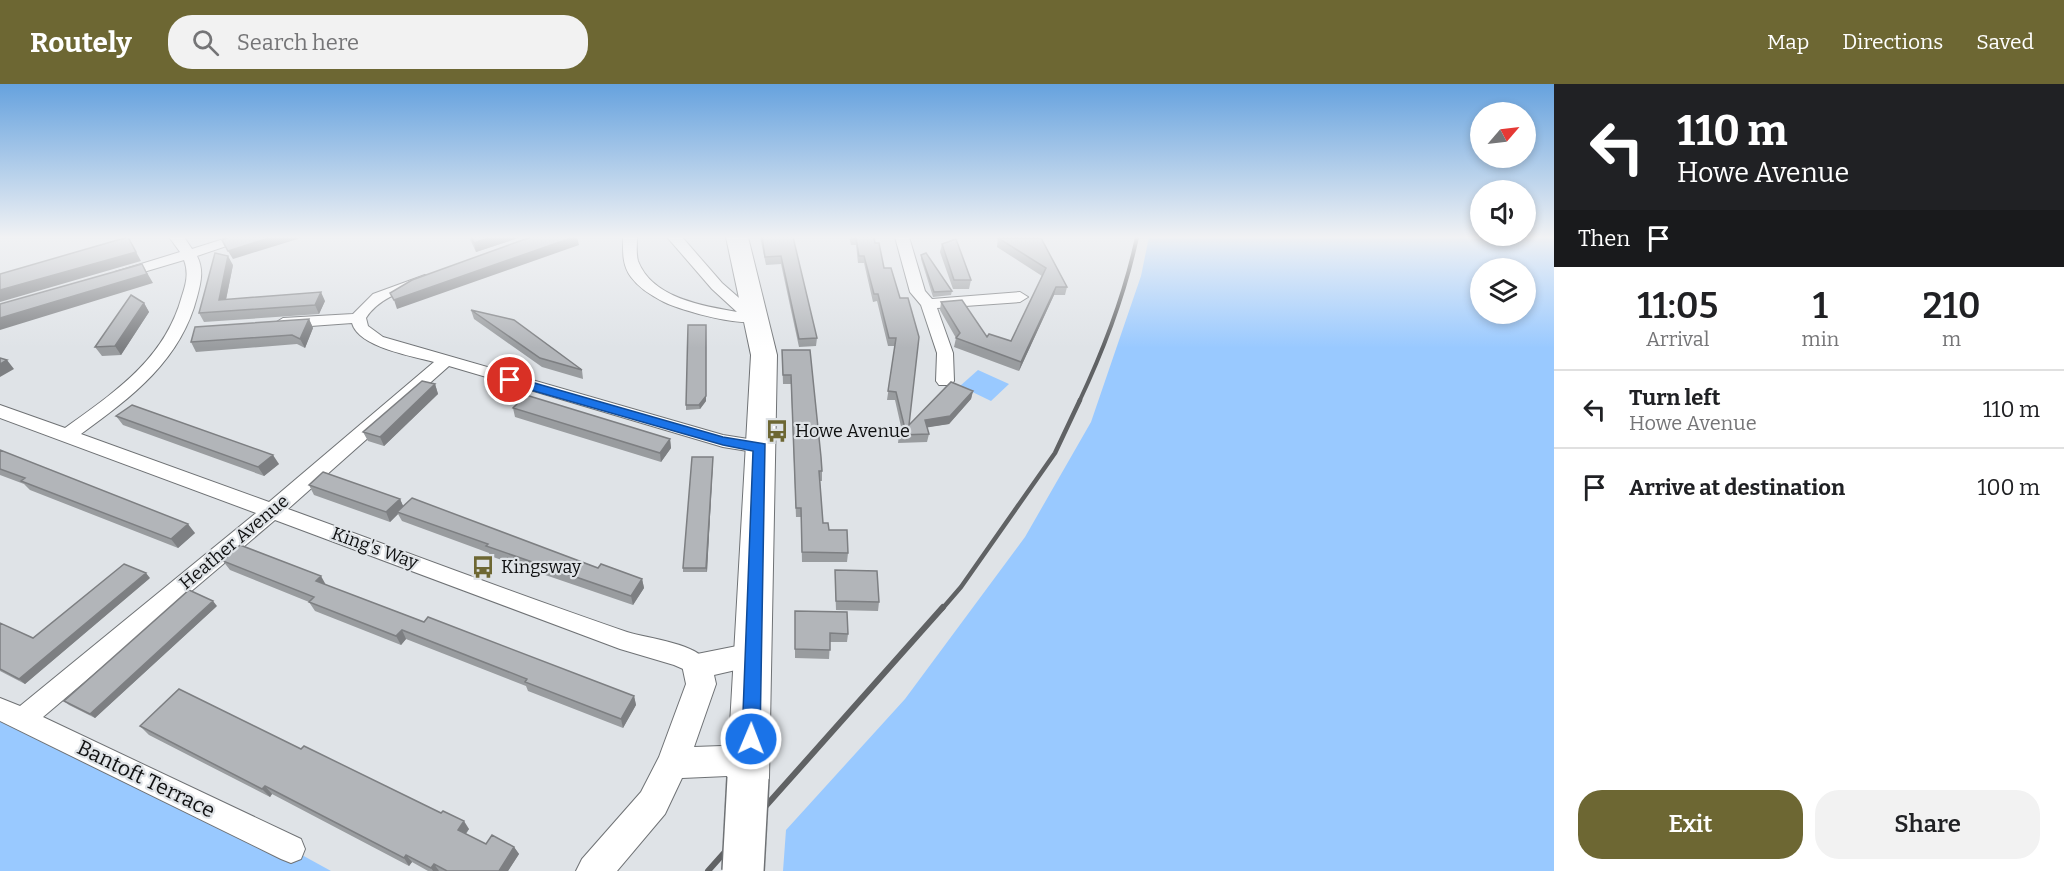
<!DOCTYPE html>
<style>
body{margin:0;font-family:Bitter,serif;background:#f2f2f2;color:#202124;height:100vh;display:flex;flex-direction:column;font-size:22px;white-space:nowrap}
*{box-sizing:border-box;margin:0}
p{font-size:20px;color:#757577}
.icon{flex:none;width:33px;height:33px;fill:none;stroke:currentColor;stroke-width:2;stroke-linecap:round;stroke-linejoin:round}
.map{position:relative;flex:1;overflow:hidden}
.side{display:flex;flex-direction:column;background:#fff;width:510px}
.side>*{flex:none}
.top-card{background:#202124;color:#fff;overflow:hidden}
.needle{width:39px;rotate:62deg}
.buttons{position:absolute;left:1470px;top:18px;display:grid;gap:12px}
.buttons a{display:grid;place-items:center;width:66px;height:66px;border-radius:50%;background:#fff;box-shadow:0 3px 9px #0003;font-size:30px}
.pin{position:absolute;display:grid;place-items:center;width:51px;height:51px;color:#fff;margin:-26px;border:3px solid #fff;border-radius:50%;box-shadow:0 2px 6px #0007}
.me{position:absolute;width:66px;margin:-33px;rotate:1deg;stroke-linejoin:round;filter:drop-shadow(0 0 4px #0008)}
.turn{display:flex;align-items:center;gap:21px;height:126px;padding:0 24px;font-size:27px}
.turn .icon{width:78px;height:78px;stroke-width:2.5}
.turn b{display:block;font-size:42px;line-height:51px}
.then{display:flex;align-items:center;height:57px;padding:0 24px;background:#0003;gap:12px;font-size:22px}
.eta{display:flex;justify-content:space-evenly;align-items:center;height:102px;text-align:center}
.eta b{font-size:36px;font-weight:600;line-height:42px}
.action{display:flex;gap:12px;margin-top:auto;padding:12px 24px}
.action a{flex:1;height:69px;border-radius:24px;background:#6d6733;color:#fff;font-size:24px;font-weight:600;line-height:69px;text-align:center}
.action a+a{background:#f2f2f2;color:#202124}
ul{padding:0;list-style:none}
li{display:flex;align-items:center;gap:18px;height:78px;padding:0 24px;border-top:2px solid #e0e0e0}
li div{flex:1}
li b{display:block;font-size:22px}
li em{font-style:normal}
header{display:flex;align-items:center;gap:36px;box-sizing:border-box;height:84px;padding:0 30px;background:#6d6733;color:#fff}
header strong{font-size:28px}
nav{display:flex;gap:33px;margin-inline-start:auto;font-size:21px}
.search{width:420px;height:54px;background:#f2f2f2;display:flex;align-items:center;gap:15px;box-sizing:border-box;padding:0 21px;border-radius:24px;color:#757577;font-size:22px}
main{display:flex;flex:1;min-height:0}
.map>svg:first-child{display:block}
.green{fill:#99c9ff;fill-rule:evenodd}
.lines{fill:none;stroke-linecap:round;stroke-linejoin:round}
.minor-casing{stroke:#6f7275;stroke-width:2}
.tertiary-casing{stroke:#6f7275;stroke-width:2}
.primary-casing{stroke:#6f7275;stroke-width:2}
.minor{fill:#fff;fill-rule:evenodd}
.tertiary{fill:#fff;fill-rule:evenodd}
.primary{fill:#fff;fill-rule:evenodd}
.rail-far2{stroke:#606264;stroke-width:4}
.rail-far1{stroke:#606264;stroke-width:4.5}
.rail{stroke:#606264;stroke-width:6}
.primary-bridge-casing{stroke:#6f7275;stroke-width:44;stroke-linecap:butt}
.primary-bridge{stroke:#fff;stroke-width:41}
.wall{fill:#999c9f}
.shaded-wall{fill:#7d7f82}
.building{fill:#b2b5b9;stroke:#7d7f82;stroke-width:1.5}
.route{fill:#1a73e8;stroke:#114b97;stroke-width:1.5}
.labels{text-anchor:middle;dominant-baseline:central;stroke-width:4.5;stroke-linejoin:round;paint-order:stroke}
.poi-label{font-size:18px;fill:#101112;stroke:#dfe3e7;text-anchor:start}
.street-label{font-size:18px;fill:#101112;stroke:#dfe3e7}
.near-street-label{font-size:21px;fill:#101112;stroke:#dfe3e7}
</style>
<header>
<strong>Routely</strong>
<div class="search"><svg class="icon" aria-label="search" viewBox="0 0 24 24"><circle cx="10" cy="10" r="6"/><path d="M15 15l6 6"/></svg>Search here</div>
<nav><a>Map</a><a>Directions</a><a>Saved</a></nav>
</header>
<main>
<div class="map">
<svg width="1554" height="787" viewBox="0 0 1554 787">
<rect width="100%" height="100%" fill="#dfe3e7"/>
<path class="green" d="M1149 153H1554V787H783L786 746 905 615 1025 453 1091 338 1141 192ZM1480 184H1526V230H1480Z
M978 286 1009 300 991 317 960 302Z
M0 628 291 765 331 787H0Z"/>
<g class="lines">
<g class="minor-casing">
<path id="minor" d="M169 153H184L192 165 230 153H253L197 172C204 186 201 198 197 213 181 276 132 313 81 350L269 418 434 278C412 272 358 263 352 239L283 244 275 239 283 234 353 230 373 210 425 191 432 195 430 198C407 206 380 212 366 234L368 242 383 253 723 351 767 358 769 363 767 368 760 369 723 363 449 282 288 425C401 466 513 509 627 548 649 555 699 559 709 581L705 588 697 591 674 581 620 565 275 436 43 633 301 755 305 765 301 775 291 779 281 775 0 637V614L20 622 256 429 0 334V321L65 344C115 308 165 275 182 212 186 200 189 189 184 176L120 195 113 191 115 188 180 168Z
M623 153H637C637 161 636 170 638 177 652 214 703 222 737 228L712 205 667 153H682L722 199 762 234C751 247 680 226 664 218 652 212 639 204 631 193 622 181 623 168 623 153Z
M895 153H909L925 207 932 215 1020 208 1028 213 1020 218 937 224 953 269 954 297 951 301H939L936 297 937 269 921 221 910 208Z"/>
</g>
<g class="tertiary-casing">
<path id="tertiary" d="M752 559 762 562 767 571 762 580 714 591 716 600 694 663 750 661 761 665 766 676 761 687 750 691 682 694 665 730 617 787H576L582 775 641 708 659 673 686 600 682 581 687 572Z"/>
</g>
<g class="primary-casing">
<path id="primary" d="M726 153H748L777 271 769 694 763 708 748 714 733 708 727 694 751 271Z"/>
</g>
<use href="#minor" class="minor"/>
<use href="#tertiary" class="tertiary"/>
<use href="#primary" class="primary"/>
<path class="rail-far2" d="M1079 318C1104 265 1125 210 1137 153"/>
<path class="rail-far1" d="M942 525 961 503 1055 369 1080 316"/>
<path class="rail" d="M708 787 943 523"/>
<g class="primary-bridge-casing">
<path id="primary-bridge" d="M743 787 748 694"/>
</g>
<use href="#primary-bridge" class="primary-bridge"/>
</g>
<path class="wall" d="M469 153H521L476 168Z
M760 153H793L817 254 816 262 799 263 781 180 766 181Z
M849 153H874L884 184H891L909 341 973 307 971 315 949 340 927 343 929 350 927 358 898 359 899 351 902 347 895 316H887L895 262H888L877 217 873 218 864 179H858L856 161H851Z
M998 154H1041L1067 203 1065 211H1054L1019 287 954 263 956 254 940 226 941 218 987 253 1011 257 1042 192 997 163Z
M942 160 971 196 969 205H953L940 168Z
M921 171 952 207 951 211 933 213 921 175Z
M233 181 226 216 325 217 319 230 204 238 199 229Z
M144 219 149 228 121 271 102 272 95 263Z
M471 226 582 286 583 295 542 283 474 235Z
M309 235 313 244 305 264 297 260 196 268 191 258Z
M782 266 822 387V397H820L823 439 848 469 847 478H802L801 433H796L791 300H783Z
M435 300 438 310 384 362 368 357 363 348Z
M706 317 700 325 686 326V321Z
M513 324 670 355 671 364 661 378 515 333Z
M116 332 279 380 264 392 123 341Z
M0 366 195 449 178 464 30 406 24 400 0 391Z
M713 373 707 488H683V484Z
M309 401 400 415 403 422 598 484 642 495 644 504 633 521 490 472 489 469 402 437 398 430 390 438 314 411Z
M223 477 326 501 424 538 634 612 636 621 623 644 528 607 526 602 406 555 401 561 315 527 309 518 230 486Z
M835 486 879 518 878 527 836 526 835 495Z
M150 494 25 600 0 587V539L33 554Z
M217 522 95 634 69 621 64 617Z
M795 527 848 550 847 558H830L829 575 795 574Z
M140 642 301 665 469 745 466 750 486 760 514 763 519 770 508 787H428L412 778 409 782 272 710 270 713 149 651Z"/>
<path class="shaded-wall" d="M128 153 141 177 0 218V206Z
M272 153H304L233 175 228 167Z
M492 153H521L476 168 474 159Z
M574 153H577L579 161 397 225 394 216Z
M228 172 233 181 224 225 219 216Z
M142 180 153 199 0 246V234Z
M1056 203 1054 211 1019 287 1021 278Z
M321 208 325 217 319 230 315 221Z
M144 219 149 228 121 271 115 262Z
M309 235 313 244 305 264 300 255Z
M706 241V317L700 325 699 321Z
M7 276 14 285 0 293V280Z
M435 300 438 310 384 362 380 353Z
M973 307 971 315 949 340 924 344 925 336Z
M670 355 671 364 661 378 660 369Z
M273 371 279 380 264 392 258 383Z
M713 373V378L707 488 706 484Z
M400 415 404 424 397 428 398 430 390 438 386 428Z
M188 440 195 449 178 464 171 455Z
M146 489 150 494 25 600 19 595Z
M321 492 326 501 316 497Z
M642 495 644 504 633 521 631 512Z
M213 517 217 522 95 634 90 630Z
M402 546 406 555 401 561 396 552Z
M634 612 636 621 623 644 621 635Z
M265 702 272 710 270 713 262 705Z
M464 737 469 745 463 753 458 746Z
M514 763 519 770 508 787H499Z
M406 771 412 778 409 782 404 774Z
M434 780 439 787H433L431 784Z"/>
<path class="building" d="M128 153 136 168 0 206V190Z
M229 153H272L228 167 222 156Z
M471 153H492L474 159Z
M531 153H574L394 216 390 209 412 196Z
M762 153H793L817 254 799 255 781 172 765 173Z
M851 153H874L875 159H879L884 184H891L900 214H908L919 253 909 341 951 298 973 307 950 332 925 336 929 350 899 351 905 345 896 308 888 307 896 254H889L878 210H874L864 172H859L856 154Z
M998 154H1041L1067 203H1056L1021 278 956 254 960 249 941 218 962 216 987 253 989 250 1011 257 1046 184Z
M956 155 971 196H954L942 160Z
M215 169 228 172 219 216 321 208 315 221 199 229Z
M926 169 952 207 934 208 921 171Z
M142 180 147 190 0 234V220Z
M131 211 144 219 115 262 95 263Z
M471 226 514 236 582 286 540 274Z
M309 235 300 255 292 251 191 258 195 243Z
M688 241H706V312L699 321H686Z
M782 266H810L821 373 822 387H819L823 439H828L829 446H847L848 469 802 468 801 424H796L791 291H783Z
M0 274 7 276 0 280Z
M422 297 435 300 380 353 363 348Z
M526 311 670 355 660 369 513 324Z
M132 321 273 371 258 383 116 332Z
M0 366 188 440 171 455 21 397 25 394 0 385Z
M692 373H713L706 484H683Z
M323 388 400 415 386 428 309 401Z
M412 414 598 484 601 480 642 495 631 512 486 462 488 460 397 428Z
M240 461 321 492 316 497 424 538 428 533 634 612 621 635 525 598 527 595 402 546 396 552 309 518 314 513 223 477Z
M124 480 146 489 19 595 0 585V539L33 554Z
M835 486 877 487 879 518 836 517Z
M189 506 213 517 90 630 64 617Z
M795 527 847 528 848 550 830 549V566L795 565Z
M179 605 301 665 304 662 441 729 443 727 464 737 458 746 486 760 492 751 514 763 499 787H447L434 780 431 784 406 771 404 774 265 702 262 705 140 642Z"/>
<linearGradient id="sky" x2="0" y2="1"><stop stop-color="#66a2de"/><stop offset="0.58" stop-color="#f1f2f4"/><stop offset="1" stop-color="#f1f2f4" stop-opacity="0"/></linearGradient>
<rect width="1554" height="264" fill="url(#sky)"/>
<path class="route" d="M510 292 723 353 765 360 760 655 757 661 751 663 744 661 742 655 753 367 723 361 506 299 504 296Z"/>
<defs>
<g id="bus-bare" transform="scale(1.8)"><path d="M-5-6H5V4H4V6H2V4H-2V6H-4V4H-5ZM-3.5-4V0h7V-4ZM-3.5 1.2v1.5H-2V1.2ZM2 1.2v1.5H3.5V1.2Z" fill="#6d6733" stroke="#dfe3e7" stroke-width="2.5" paint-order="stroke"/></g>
</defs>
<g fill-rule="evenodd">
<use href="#bus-bare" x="777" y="347"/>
<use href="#bus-bare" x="483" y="483"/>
</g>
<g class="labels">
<g class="poi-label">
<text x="795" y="347">Howe Avenue</text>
<text x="501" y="483">Kingsway</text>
</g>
<g class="street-label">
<text transform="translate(234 458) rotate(-40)">Heather Avenue</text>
<text transform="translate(375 464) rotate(20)">King's Way</text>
</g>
<g class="near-street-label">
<text transform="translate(146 695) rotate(26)">Bantoft Terrace</text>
</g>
</g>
</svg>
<div class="buttons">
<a><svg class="needle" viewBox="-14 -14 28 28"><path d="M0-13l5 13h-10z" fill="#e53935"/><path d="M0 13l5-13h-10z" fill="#757577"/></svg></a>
<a><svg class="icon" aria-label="sound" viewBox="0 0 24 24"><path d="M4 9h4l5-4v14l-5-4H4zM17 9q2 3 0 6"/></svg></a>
<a><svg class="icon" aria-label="layers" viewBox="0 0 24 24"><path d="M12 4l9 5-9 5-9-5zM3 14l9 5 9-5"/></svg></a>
</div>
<div class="pin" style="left:510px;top:296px;background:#d93025"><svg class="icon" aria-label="arrive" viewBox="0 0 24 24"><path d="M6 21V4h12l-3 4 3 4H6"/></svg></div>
<svg class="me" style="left:751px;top:655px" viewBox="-20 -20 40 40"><circle r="17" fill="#1a73e8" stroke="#fff" stroke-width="3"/><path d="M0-11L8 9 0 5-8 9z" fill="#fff"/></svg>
</div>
<section class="side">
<div class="top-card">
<div class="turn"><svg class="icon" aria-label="left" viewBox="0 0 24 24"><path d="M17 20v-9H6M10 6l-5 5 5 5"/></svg><div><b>110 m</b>Howe Avenue</div></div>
<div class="then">Then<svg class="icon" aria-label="arrive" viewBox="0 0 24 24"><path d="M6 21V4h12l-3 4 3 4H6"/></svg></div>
</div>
<div class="eta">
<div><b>11:05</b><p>Arrival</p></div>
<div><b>1</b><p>min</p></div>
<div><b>210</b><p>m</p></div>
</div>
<ul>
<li><svg class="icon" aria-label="left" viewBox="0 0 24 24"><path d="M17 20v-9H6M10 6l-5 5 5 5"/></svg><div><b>Turn left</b><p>Howe Avenue</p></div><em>110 m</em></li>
<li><svg class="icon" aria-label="arrive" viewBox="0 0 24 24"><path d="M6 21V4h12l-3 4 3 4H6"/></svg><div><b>Arrive at destination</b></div><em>100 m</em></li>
</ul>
<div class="action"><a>Exit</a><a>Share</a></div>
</section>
</main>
